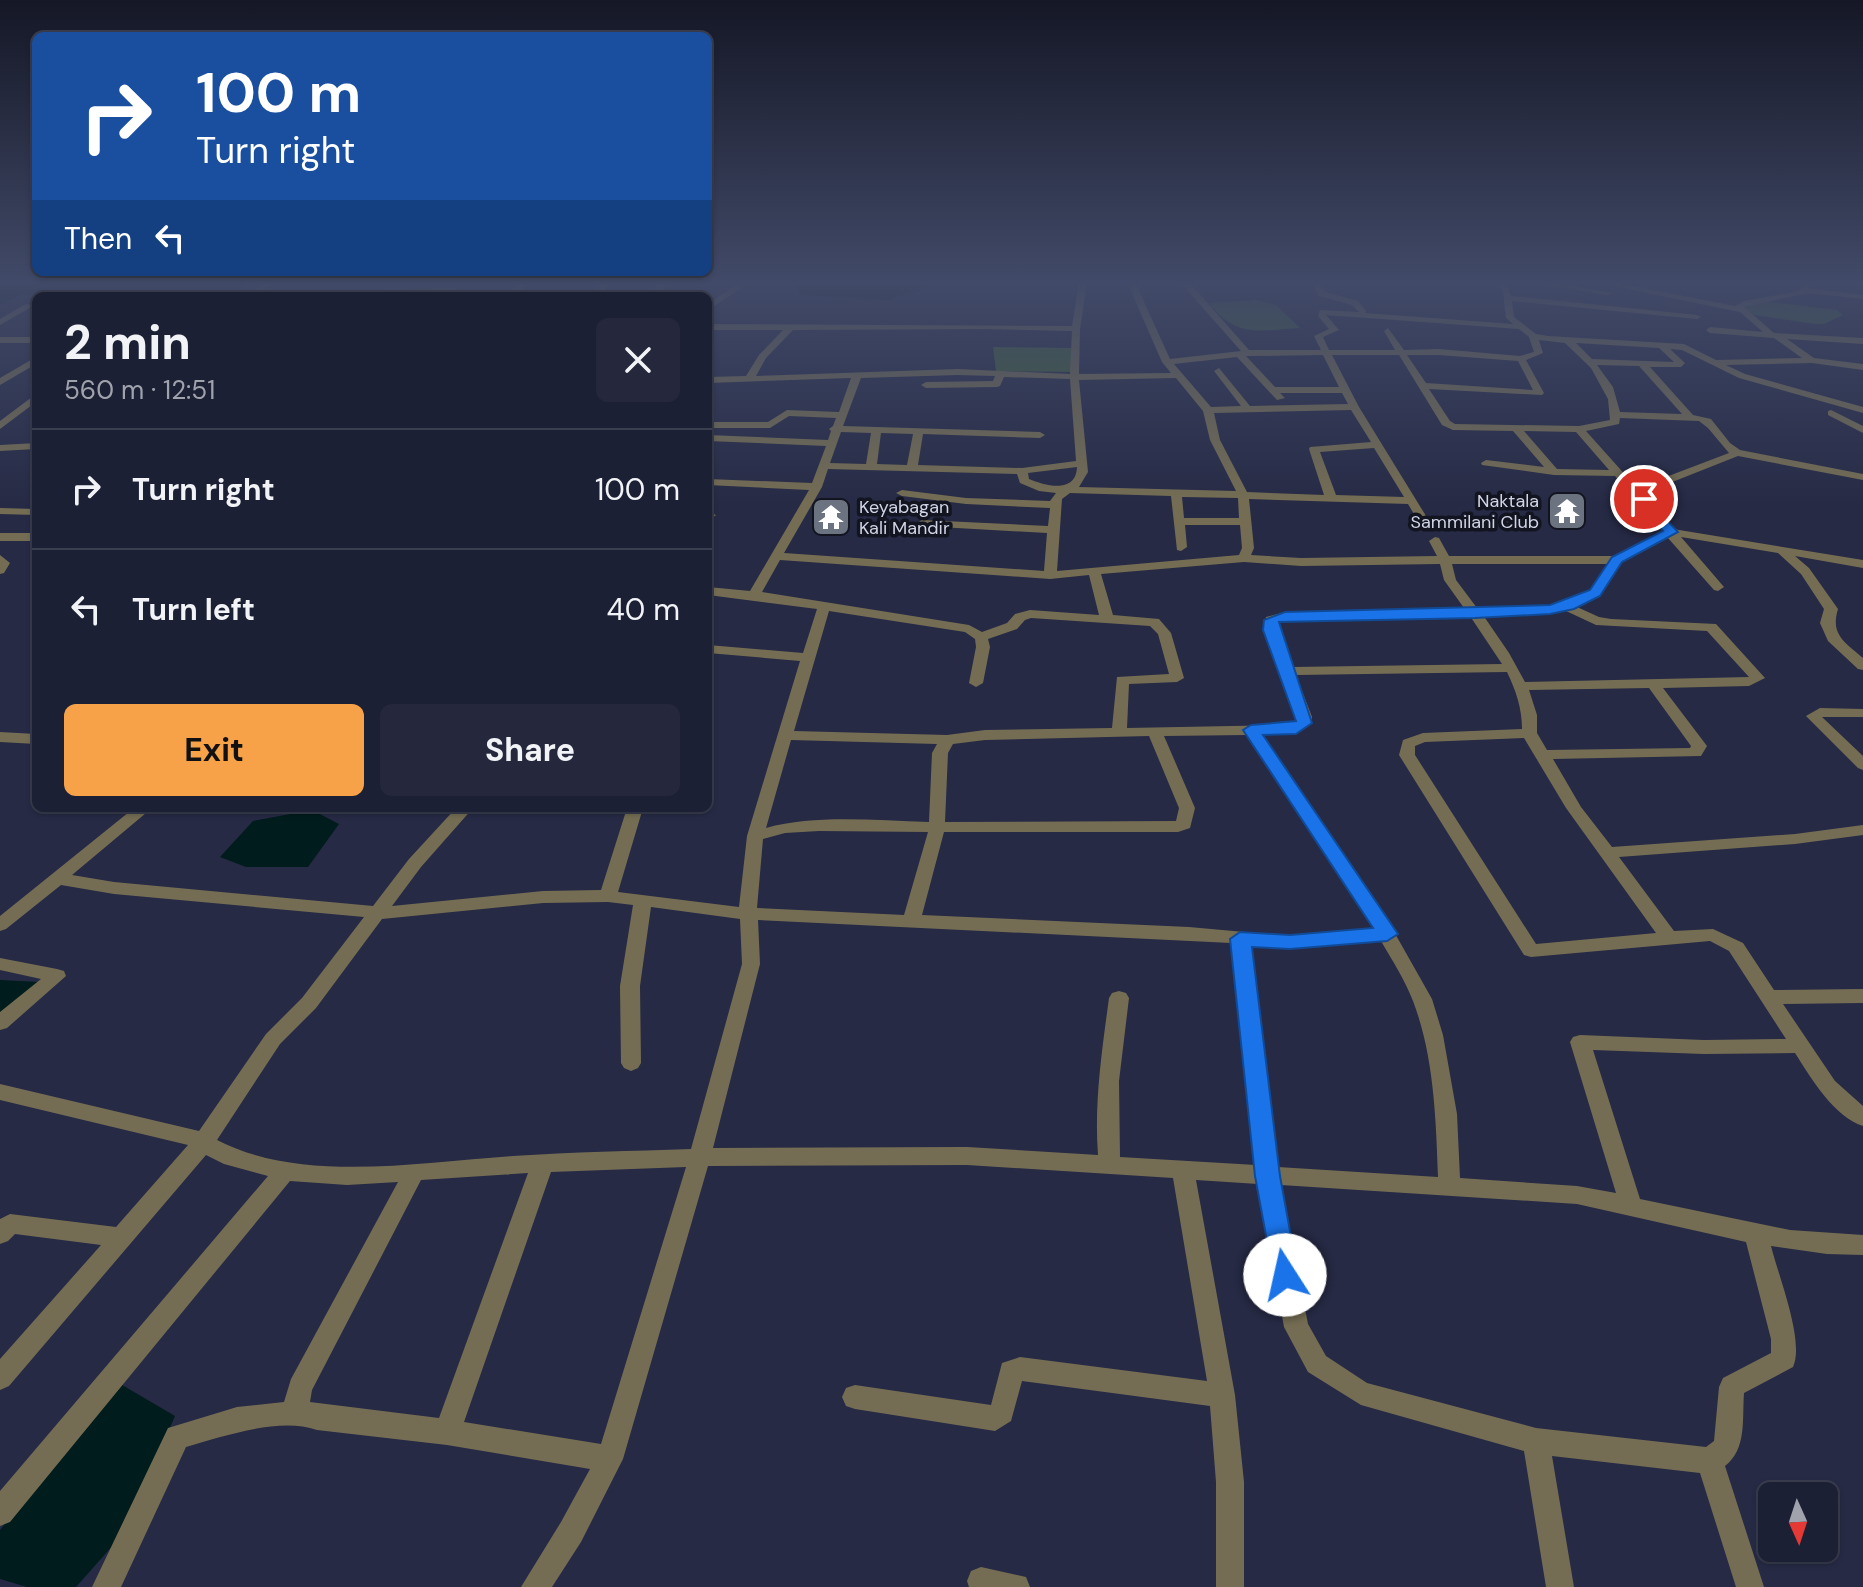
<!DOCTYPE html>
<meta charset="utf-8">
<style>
body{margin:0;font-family:"DM Sans",sans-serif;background:#25283c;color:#f1f3f6;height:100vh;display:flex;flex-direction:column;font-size:30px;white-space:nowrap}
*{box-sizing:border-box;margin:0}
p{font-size:26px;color:#a0a3ac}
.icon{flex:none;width:44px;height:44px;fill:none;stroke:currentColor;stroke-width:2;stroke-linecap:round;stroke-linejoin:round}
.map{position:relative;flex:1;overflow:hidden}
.sheet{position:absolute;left:32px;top:292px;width:680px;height:520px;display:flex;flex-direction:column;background:#1c2034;border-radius:12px;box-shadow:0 2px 6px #0004,0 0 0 2px #3a3e4f}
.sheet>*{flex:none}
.hud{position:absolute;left:32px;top:32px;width:680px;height:244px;border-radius:12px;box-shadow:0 2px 6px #0004,0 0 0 2px #3a3e4f;background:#1a4fa0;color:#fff;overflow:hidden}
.needle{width:52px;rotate:177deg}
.fabs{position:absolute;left:1758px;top:1482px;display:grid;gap:16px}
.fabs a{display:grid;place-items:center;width:80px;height:80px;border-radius:12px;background:#1c2034;box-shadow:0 2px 6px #0004,0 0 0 2px #3a3e4f;font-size:40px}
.pin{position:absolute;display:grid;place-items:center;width:68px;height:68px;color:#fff;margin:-34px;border:4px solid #fff;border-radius:50%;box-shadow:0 2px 8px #0007}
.me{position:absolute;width:88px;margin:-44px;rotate:350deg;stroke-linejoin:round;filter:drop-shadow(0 0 6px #0008)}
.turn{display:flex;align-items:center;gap:28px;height:168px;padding:0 32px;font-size:36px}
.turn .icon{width:104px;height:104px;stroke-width:2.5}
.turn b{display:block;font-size:56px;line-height:68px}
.then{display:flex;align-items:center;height:76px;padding:0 32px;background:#0003;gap:16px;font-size:30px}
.round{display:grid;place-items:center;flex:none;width:84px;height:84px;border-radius:12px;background:#25283c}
.overview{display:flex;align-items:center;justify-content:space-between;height:136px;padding:0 32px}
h1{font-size:48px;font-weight:700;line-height:60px}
.action{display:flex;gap:16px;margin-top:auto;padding:16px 32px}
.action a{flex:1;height:92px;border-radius:12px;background:#f7a248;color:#111;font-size:32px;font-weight:700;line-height:92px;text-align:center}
.action a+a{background:#25283c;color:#f1f3f6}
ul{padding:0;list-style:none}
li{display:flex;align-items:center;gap:24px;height:120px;padding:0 32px;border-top:2px solid #3a3e4f}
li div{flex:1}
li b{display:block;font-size:30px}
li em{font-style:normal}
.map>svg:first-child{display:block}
.green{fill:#426039}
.water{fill:#001c1c}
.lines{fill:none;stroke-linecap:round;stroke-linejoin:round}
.street{fill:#756d53;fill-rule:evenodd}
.route{fill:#1a73e8;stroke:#114b97;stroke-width:2}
.labels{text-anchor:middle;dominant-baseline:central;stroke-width:7;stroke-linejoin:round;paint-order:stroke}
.far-poi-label{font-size:18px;fill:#d1d5e7;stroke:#121420;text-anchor:end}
</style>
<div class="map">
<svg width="1863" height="1587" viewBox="0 0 1863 1587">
<rect width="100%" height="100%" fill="#262a45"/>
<path class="green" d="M1256 300 1276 305 1300 328C1260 330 1236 339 1209 303Z
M1762 301 1837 310 1843 315 1824 324H1815L1748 314 1742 308Z
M993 347 1071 348 1075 372 996 371Z"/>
<path class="water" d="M28 282 127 286 131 282H248L236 292 22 295 0 304V284Z
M793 282H919L925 288 888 300 800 295Z
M312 810 339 824 308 867H246L220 857 253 821Z
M0 980 39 982 0 1029Z
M117 1382 175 1416 123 1534 76 1587H27L0 1579V1530Z"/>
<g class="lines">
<path class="street" d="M264 282H273L256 296H247Z
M520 282H529L516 296H508Z
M601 282H609L603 296H595Z
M660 282H668L658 296H650Z
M740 282H750L708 310V304Z
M1079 282H1087L1080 329 1079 374 1171 373 1162 362 1127 282H1135L1170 359 1241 351 1180 282H1189L1249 350H1321L1314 336 1329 329 1318 316 1320 310 1359 312 1352 305 1319 296 1312 282H1320L1325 292 1358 301 1366 311 1365 313 1513 324 1506 318 1503 292 1497 282H1505L1511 296 1697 315 1701 317 1697 319 1512 301 1514 317 1536 334 1548 336 1684 344 1716 360 1802 358 1774 338 1710 333 1706 330 1710 327 1763 332 1740 312 1594 282H1612L1735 306 1744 301 1800 291 1802 284 1774 282H1810L1808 288 1863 295V299L1807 293 1744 307 1774 333 1863 338V344L1787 339 1814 358 1863 364V370L1812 363 1726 365 1745 374 1863 407V413L1739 378 1682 350 1670 349 1685 363 1681 367H1650L1693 415 1711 419 1730 443 1740 450 1863 474V480L1738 456 1642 494 1673 529 1863 560V568L1795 556 1809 568 1838 609C1830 635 1845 642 1863 658V670L1858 669 1828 641 1820 623 1824 609 1801 574 1778 553 1681 537 1724 587 1718 591 1714 590 1668 538 1621 563 1600 596 1577 607 1599 617 1611 619 1716 624 1765 678 1749 686 1663 688 1707 746 1701 756 1553 759 1581 807 1612 847 1795 834 1863 825V835L1795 844 1619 857 1674 931 1713 929 1743 943 1774 990 1863 989V1003L1783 1004 1835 1081 1863 1106V1126C1834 1117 1811 1078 1795 1053L1704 1054 1593 1050 1640 1199 1790 1230 1863 1235V1255L1827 1254 1771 1246C1778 1275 1805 1341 1793 1367L1744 1393C1742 1420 1747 1449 1725 1466L1764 1587H1736L1700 1473 1552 1456 1574 1587H1546L1524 1451 1361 1405 1308 1372 1284 1327 1258 1184 1196 1180 1235 1395 1244 1482V1587H1216V1482L1210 1406 1022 1381 1011 1421 995 1431 855 1409 846 1406 842 1397 846 1388 855 1385 991 1405 1002 1363 1020 1357 1207 1381 1173 1178 967 1165 708 1166 623 1459 581 1542 552 1587H521L561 1522 590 1469 447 1445 317 1430C279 1417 224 1436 186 1447L121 1587H92L168 1428 237 1407 284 1402 291 1379 398 1182 347 1185 290 1181 10 1522 0 1526V1491L268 1176 224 1164 206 1155 9 1386 0 1390V1359L101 1245 15 1234 8 1241 0 1244V1219L10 1214 116 1227 188 1145 0 1100V1084L199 1131 266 1034 302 998 364 917 114 894 61 885 6 929 0 931V916L134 808H152L72 875 114 882 373 906 409 859 456 808H473L421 867 392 906 543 891 601 890 627 808H643L618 892 739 907 747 836 800 661 708 653V645L803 653 817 609 708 595V587L750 591 809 490 708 485V479L812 483 826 446 708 441V435L828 440 831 431 829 429 833 426 836 418 789 416 770 428H708V422H768L787 410 839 412 851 378 708 383V377L746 376 759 355 783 330H708V324L1072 326ZM1326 315 1519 329 1529 337 1534 352 1520 356 1439 349 1404 350 1388 328 1384 331 1395 350H1329L1323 337 1339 330ZM984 329 1072 331 1070 374 958 369 756 376 766 358 793 330ZM1539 340 1565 343 1591 368 1608 399 1610 420 1579 426 1455 424 1450 421 1429 389 1542 395 1544 393 1526 360 1543 353ZM1576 343 1659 348 1674 362 1592 359ZM1323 355 1339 387H1275L1246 356ZM1332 355H1399L1442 425 1453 430 1513 431 1544 467 1486 460 1481 463 1482 465 1554 475 1615 476 1663 532 1615 556H1449L1439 538 1435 537 1429 541 1437 556 1301 558 1251 555 1254 548 1249 499 1408 504 1424 531 1434 529 1359 407ZM1407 355H1439L1518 361 1533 390 1426 383ZM1237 357 1277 400 1285 398 1280 393H1342L1348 404 1250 406 1219 368 1214 371 1241 406 1211 407 1174 364ZM1597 365 1639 366 1682 414 1620 412 1613 387ZM958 375 995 376 993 381 926 382 921 385 926 388 997 387 1000 386 1004 377 1070 379 1076 461 1022 468 918 465 923 434 1040 438 1045 435 1040 432 843 426 861 378ZM1176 378 1203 411 1210 440 1236 491 1079 487 1088 472 1079 380ZM1351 410 1371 442 1310 447 1309 449 1324 495 1247 492 1220 440 1214 413ZM1620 418 1699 421 1708 428 1729 453 1637 488 1586 431 1619 424ZM1524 431 1576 432 1609 470 1557 469ZM841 432 871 433 866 464 830 463ZM881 433 913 434 907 465 877 464ZM1374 448 1404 497 1336 495 1320 452ZM1077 467C1076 494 1046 486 1029 479L1028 473ZM828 469 1017 474 1020 483 1039 491 1056 493 1050 501 966 498 902 490 896 493 902 496 966 504 1050 508 1048 526 922 520 916 523 922 526 1047 533 1044 571 784 553 822 487ZM1070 493 1171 496 1177 550 1181 551 1187 547 1185 525H1240L1242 548 1239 555 1057 571 1062 499ZM1182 497 1238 498 1239 518H1184ZM780 560 1050 579 1089 575 1099 615 1030 610 1015 614 1007 623 982 632 969 625 762 592ZM1244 562 1301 566 1440 564 1444 580 1464 608 1285 612 1266 617 1264 630 1298 717 1297 721 1292 725 1127 728 1129 684 1177 682 1184 678 1171 633 1159 619 1113 615 1101 574ZM1452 564H1608C1603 572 1597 584 1590 590 1565 613 1509 607 1477 608L1456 580ZM1564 610 1596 625 1707 631 1749 677 1525 682 1509 653 1483 615 1550 614ZM829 611 965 632 975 639 976 647 969 683 976 687 983 683 990 647 988 639 1017 629 1025 620 1031 618 1150 626 1158 634 1169 674 1117 677 1112 728 985 730 947 735 794 731ZM1470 616 1502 664 1292 667 1278 630V622L1286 620ZM1507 672C1516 691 1522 708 1522 729L1423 733 1403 740 1399 755 1524 955 1531 957 1710 941 1729 951 1786 1039 1704 1040 1580 1035 1573 1037 1570 1042 1616 1193 1577 1186 1460 1178 1457 1114 1443 1035 1432 999 1393 930 1261 734 1296 733 1311 723 1312 717 1296 675ZM1649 688 1691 746 1690 748 1547 750 1537 733V715L1529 690ZM1247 735 1374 929 1290 936 1189 927 922 915 944 832H1178L1190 828 1195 808 1164 736ZM1149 736 1179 808 1176 821 945 822 948 753 953 744 985 740ZM1524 738 1566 808 1656 933 1536 944 1415 755V746L1425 742ZM791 740 937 744 932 753 929 822C876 821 817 814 766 828ZM819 831 928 832 904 915 757 908 763 839 785 833ZM608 902 633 905 620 986 621 1063 624 1068 631 1071 638 1068 641 1063 640 986 651 907 740 919 742 964 691 1149C632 1151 572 1152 513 1156 420 1162 302 1184 217 1140L280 1044 316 1008 382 919 543 903ZM758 920 1231 943 1256 1165 1120 1157 1119 1081 1129 998 1126 993 1119 991 1112 993 1109 998C1102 1050 1094 1103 1098 1155L967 1147 713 1148 760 964ZM1381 941C1392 960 1405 980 1413 1001 1434 1056 1436 1119 1438 1177L1278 1167 1250 945 1290 948ZM686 1167 601 1444 464 1422 551 1172ZM528 1173 439 1418 310 1402 312 1390 421 1180ZM1281 1185 1577 1204 1746 1242 1771 1339V1353L1723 1378 1719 1387 1714 1441 1706 1447 1536 1428 1367 1383 1326 1356 1308 1324Z
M1378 282H1466L1462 284Z
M1527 282H1551L1612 293 1608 295Z
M455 288 458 292 328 295 324 293 328 291Z
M26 304 33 306 0 325V319Z
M0 337H36V343H0Z
M36 357V364L0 385V378Z
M36 394V402L0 429V421Z
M1831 410 1863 426V433L1828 415V411Z
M36 443V449L0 451V445Z
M0 508 36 509V515L0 514Z
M708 512 716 515 708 521Z
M0 533H36V541H0Z
M0 555 10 563 4 573 0 574Z
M1820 708 1863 709V717H1822L1863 756V770L1858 768 1806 716Z
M0 732 36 734V744L0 742Z
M0 958 57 969 64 971 66 976 7 1028 0 1030V1012L41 979 0 970Z
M981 1567 1026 1577 1030 1587H969L967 1581 971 1571Z"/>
</g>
<linearGradient id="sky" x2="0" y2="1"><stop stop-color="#151726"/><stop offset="0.56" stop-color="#414a68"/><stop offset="1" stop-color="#414a68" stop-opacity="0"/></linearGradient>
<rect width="1863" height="505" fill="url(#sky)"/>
<path class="route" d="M1644 496 1678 532 1622 562 1600 596 1574 609 1550 614 1475 618 1279 622 1312 723 1296 734 1263 735 1398 934 1387 941 1290 949 1252 947 1280 1176 1298 1275 1294 1284 1285 1287 1275 1284 1255 1176 1230 939 1240 932 1290 935 1373 928 1243 730 1251 725 1296 721 1263 630 1264 620 1285 612 1550 605 1590 590 1612 557 1663 531 1638 499Z"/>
<defs>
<g id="temple-square" transform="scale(2)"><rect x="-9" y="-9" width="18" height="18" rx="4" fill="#6b7280" stroke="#121420"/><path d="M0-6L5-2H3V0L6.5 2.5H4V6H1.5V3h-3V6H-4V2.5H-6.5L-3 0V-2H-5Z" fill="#fff"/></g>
</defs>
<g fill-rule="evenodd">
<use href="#temple-square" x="1567" y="511"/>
<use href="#temple-square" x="831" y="517"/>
</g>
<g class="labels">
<g class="far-poi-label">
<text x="1539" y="501">Naktala<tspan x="1539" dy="21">Sammilani Club</tspan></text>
<text x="859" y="507" text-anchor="start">Keyabagan<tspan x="859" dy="21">Kali Mandir</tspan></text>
</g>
</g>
</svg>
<div class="fabs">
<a><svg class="needle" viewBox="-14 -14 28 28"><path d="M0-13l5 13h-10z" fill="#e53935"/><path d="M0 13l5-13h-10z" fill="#a0a3ac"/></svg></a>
</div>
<div class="pin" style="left:1644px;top:499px;background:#d93025"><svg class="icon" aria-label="arrive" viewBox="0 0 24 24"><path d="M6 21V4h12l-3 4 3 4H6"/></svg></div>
<svg class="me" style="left:1285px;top:1275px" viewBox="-20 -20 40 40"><circle r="19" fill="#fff"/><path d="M0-13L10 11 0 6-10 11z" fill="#1a73e8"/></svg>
<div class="hud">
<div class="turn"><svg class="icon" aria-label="right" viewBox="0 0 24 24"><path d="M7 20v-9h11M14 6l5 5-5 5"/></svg><div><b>100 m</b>Turn right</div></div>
<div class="then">Then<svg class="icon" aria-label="left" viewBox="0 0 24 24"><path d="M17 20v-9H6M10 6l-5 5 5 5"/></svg></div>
</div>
<section class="sheet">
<div class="overview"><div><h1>2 min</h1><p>560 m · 12:51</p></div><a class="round"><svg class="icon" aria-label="close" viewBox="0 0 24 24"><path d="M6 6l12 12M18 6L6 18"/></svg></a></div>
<ul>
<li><svg class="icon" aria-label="right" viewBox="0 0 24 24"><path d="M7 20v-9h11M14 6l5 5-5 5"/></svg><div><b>Turn right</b></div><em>100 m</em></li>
<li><svg class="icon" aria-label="left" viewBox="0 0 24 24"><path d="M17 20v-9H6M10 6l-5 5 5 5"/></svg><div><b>Turn left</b></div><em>40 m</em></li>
</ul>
<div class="action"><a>Exit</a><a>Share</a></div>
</section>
</div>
